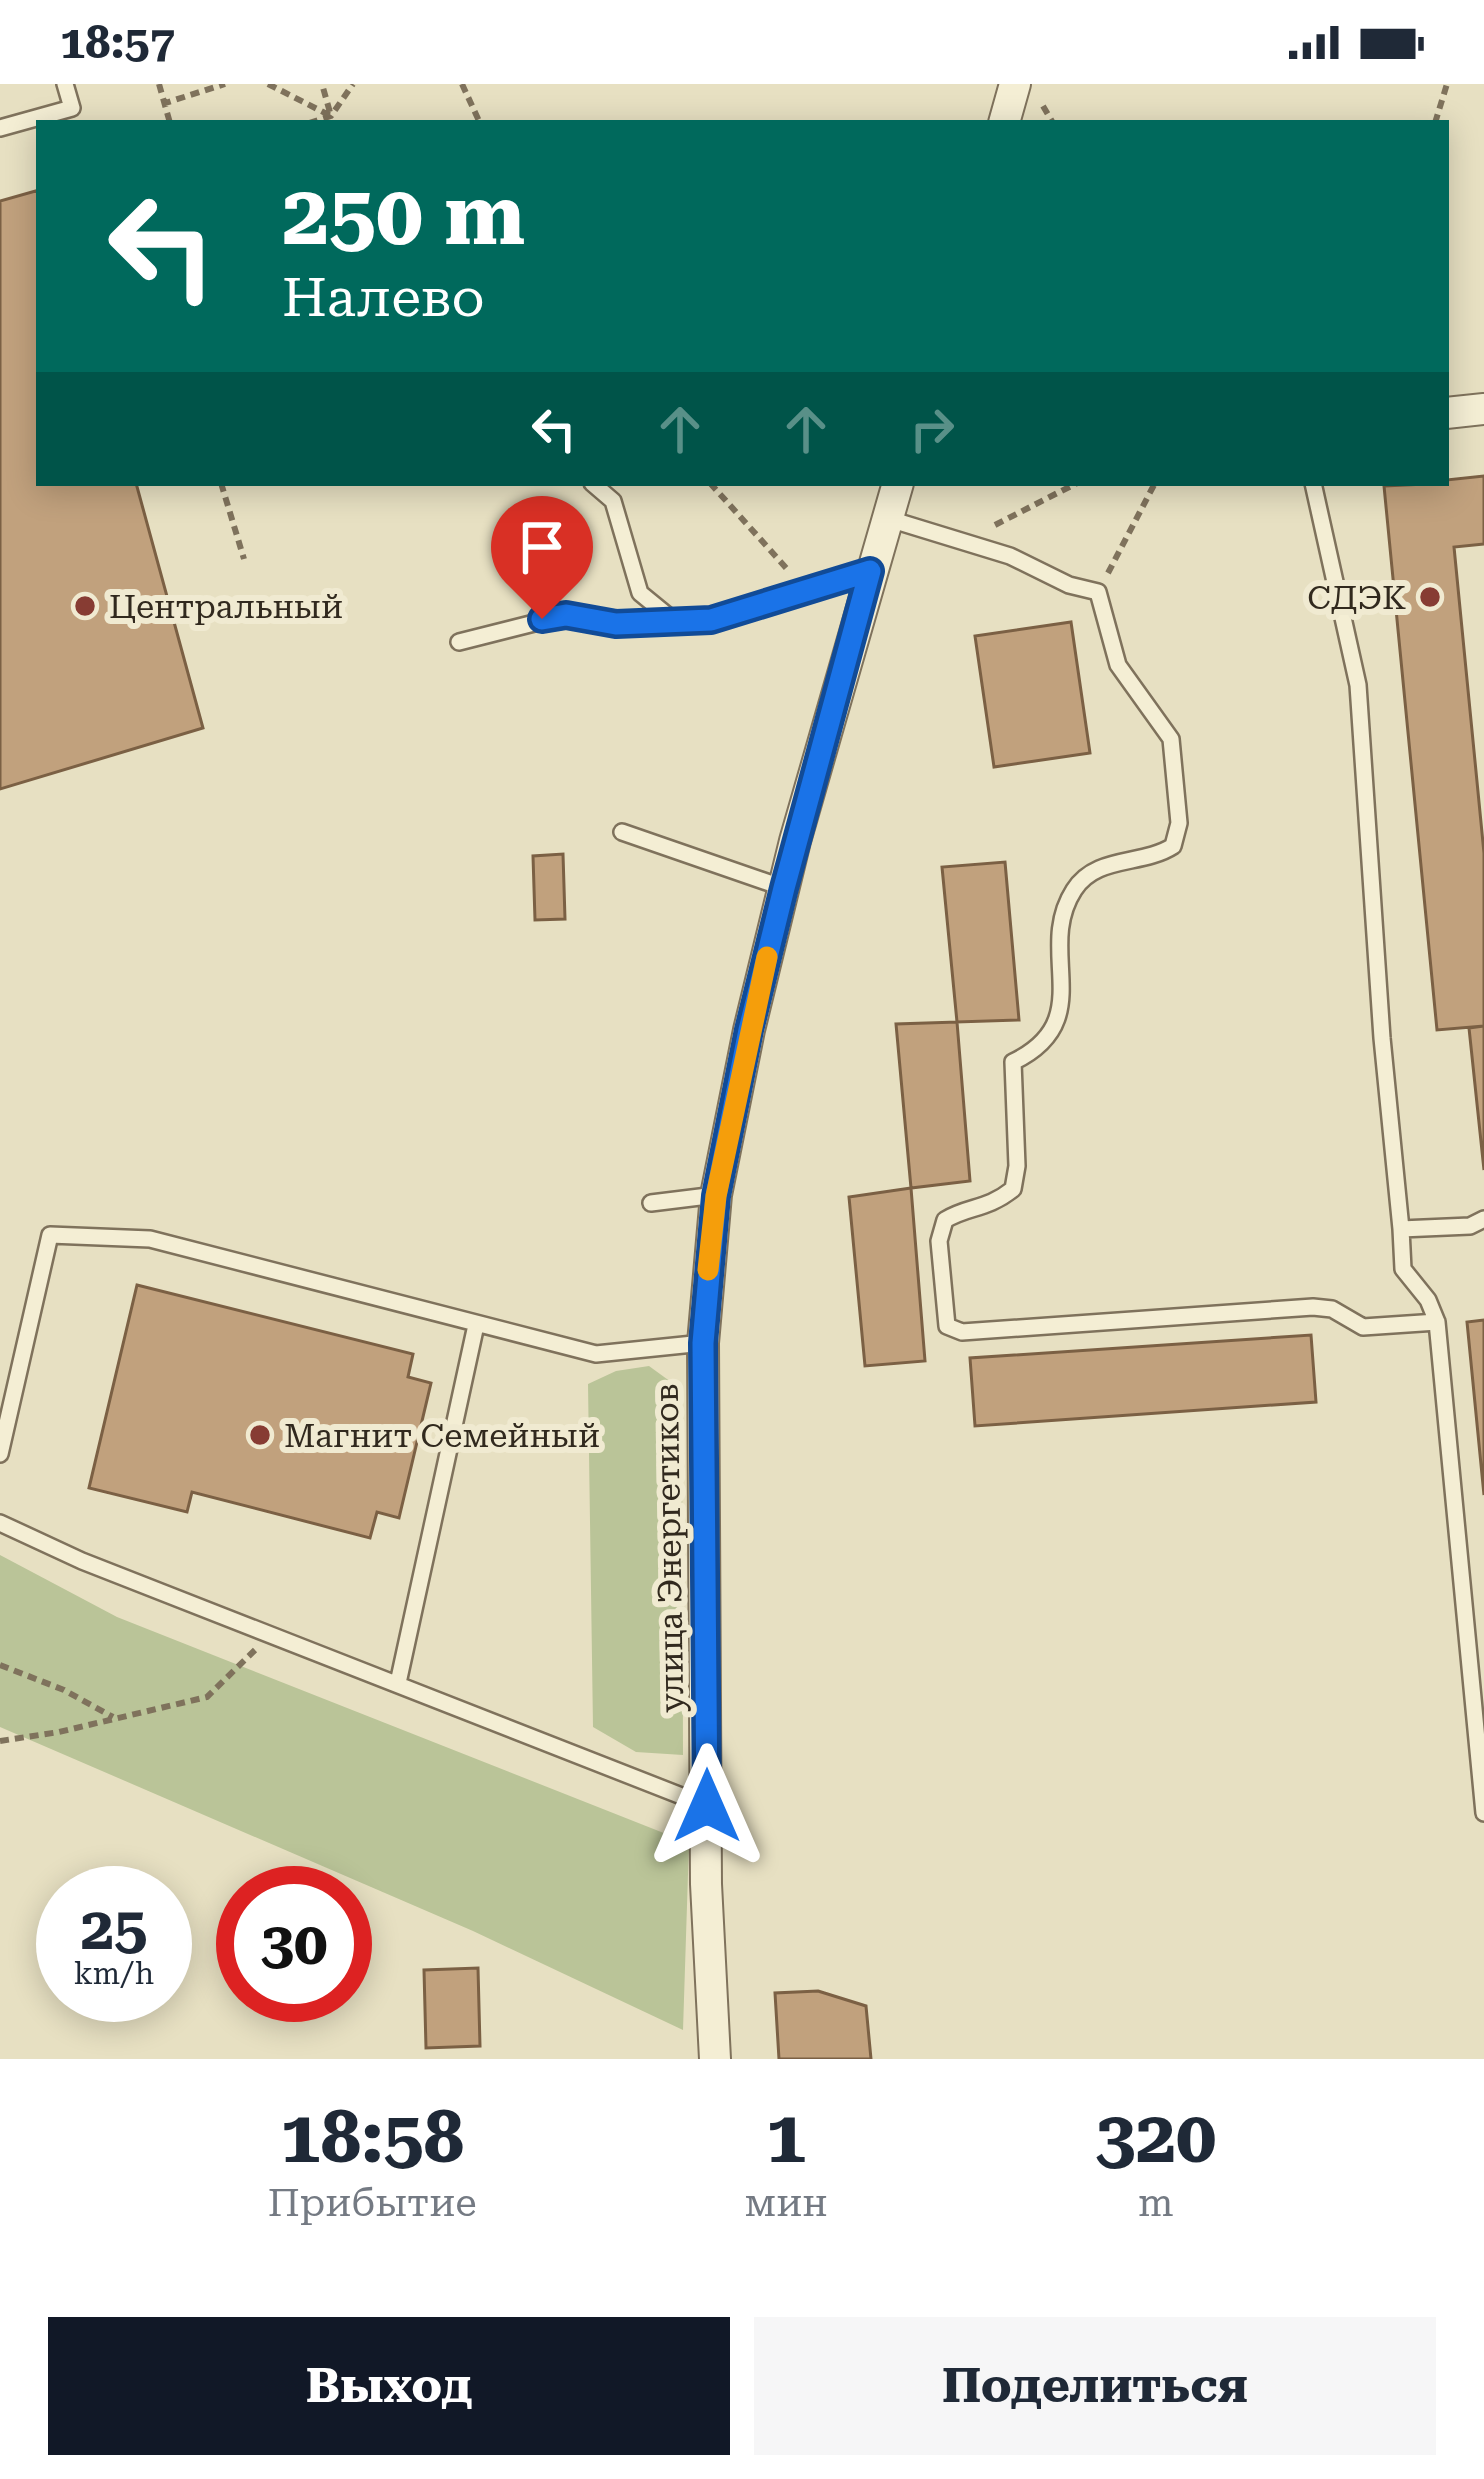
<!DOCTYPE html>
<html lang="ru">
<meta charset="utf-8">
<style>
body{margin:0;font-family:"Roboto Serif",serif;background:#f6f6f7;color:#1f2937;height:100vh;display:flex;flex-direction:column;font-size:45px;white-space:nowrap}
*{box-sizing:border-box;margin:0}
p{font-size:39px;color:#747a83}
.icon{flex:none;width:66px;height:66px;fill:none;stroke:currentColor;stroke-width:2;stroke-linecap:round;stroke-linejoin:round}
.map{position:relative;height:1975px;overflow:hidden}
.panel{display:flex;flex-direction:column;background:#fff;flex:1}
.panel>*{flex:none}
.banner{position:absolute;left:36px;top:36px;width:1413px;height:366px;border-radius:0px;box-shadow:0 6px 30px #0003;background:#00695c;color:#fff;overflow:hidden}
.speed{position:absolute;left:36px;top:1782px;display:flex;gap:24px;font-size:60px;font-weight:700;text-align:center}
.speed>*{display:grid;place-content:center;width:156px;height:156px;border-radius:50%;background:#fff;box-shadow:0 6px 30px #0003;line-height:1}
.speed small{font-size:30px;font-weight:400}
.speed .limit{border:18px solid #d22;background:#fff;color:#111}
.pin{position:absolute;display:grid;place-items:center;width:102px;height:102px;color:#fff;margin:-123px -51px;border-radius:50% 50% 50% 0;rotate:-45deg;box-shadow:0 0 12px #0007}
.pin .icon{rotate:45deg}
.me{position:absolute;width:132px;margin:-66px;rotate:0deg;stroke-linejoin:round;filter:drop-shadow(0 0 9px #0008)}
.turn{display:flex;align-items:center;gap:42px;height:252px;padding:0 48px;font-size:54px}
.turn .icon{width:156px;height:156px;stroke-width:2.5}
.turn b{display:block;font-size:84px;line-height:102px}
.lanes{display:flex;align-items:center;height:114px;padding:0 48px;background:#0003;justify-content:center;gap:60px;direction:ltr}
.lanes .off{opacity:.35}
.eta{display:flex;justify-content:space-evenly;align-items:center;height:204px;text-align:center}
.eta b{font-size:72px;font-weight:700;line-height:84px}
.action{display:flex;gap:24px;margin-top:auto;padding:24px 48px}
.action a{flex:1;height:138px;border-radius:0px;background:#111827;color:#fff;font-size:48px;font-weight:700;line-height:138px;text-align:center}
.action a+a{background:#f6f6f7;color:#1f2937}
.status{display:flex;justify-content:space-between;align-items:center;height:84px;padding:0 60px;background:#fff;direction:ltr}
.status svg{height:33px;fill:currentColor}
.map>svg:first-child{display:block}
.green{fill:#bac498}
.building{fill:#c1a17d;stroke:#7b6044;stroke-width:3}
.lines{fill:none;stroke-linecap:round;stroke-linejoin:round}
.lane-casing{stroke:#7f725c;stroke-width:20}
.street-casing{stroke:#7f725c;stroke-width:34}
.path{stroke:#7f725c;stroke-width:6;stroke-dasharray:9 6;stroke-linecap:butt}
.lane{stroke:#f4eed4;stroke-width:15}
.street{stroke:#f4eed4;stroke-width:30}
.route-casing{stroke:#114b97;stroke-width:30}
.route{stroke:#1a73e8;stroke-width:21}
.slow{stroke:#f59e0b;stroke-width:21}
.poi-dot{fill:#873c33;stroke:#f0ead1;stroke-width:4.5}
.labels{text-anchor:middle;dominant-baseline:central;stroke-width:12;stroke-linejoin:round;paint-order:stroke}
.poi-label{font-size:33px;fill:#31291e;stroke:#f0ead1;text-anchor:start}
.street-label{font-size:33px;fill:#31291e;stroke:#f0ead1}
</style>
<div class="status"><b>18:57</b><svg viewBox="0 0 49 12"><path d="M0 12V9h3v3zM5 12V6h3v6zM10 12V3h3v9zM15 12V0h3v12zM26 1h20v11H26zM47 4h2v5h-2z"/></svg></div>
<div class="map">
<svg width="1484" height="1975" viewBox="0 0 1484 1975">
<rect width="100%" height="100%" fill="#e7e0c2"/>
<path class="green" d="M649 1282 682 1306 683 1671 636 1668 593 1643 588 1300 616 1287Z
M0 1471 117 1533 689 1759 683 1946 473 1847 0 1643Z"/>
<path class="building" d="M39 106V399H136L203 644 0 705V117Z
M1484 392V460L1454 463 1484 769V942L1437 946 1384 402 1446 399V396Z
M1071 538 1090 669 994 683 975 552Z
M563 770 565 835 535 836 533 772Z
M1005 778 1019 936 957 938 942 783Z
M957 938 970 1097 911 1104 896 940Z
M1484 942V1086L1469 944Z
M911 1104 925 1277 865 1282 849 1113Z
M137 1201 413 1270 408 1293 431 1299 399 1434 377 1428 370 1454 192 1408 187 1428 89 1404Z
M1484 1236V1411L1467 1238Z
M1311 1251 1316 1318 975 1342 970 1274Z
M478 1884 480 1962 426 1964 424 1886Z
M818 1907 866 1922 871 1975H779L775 1909Z"/>
<g class="lines">
<g class="lane-casing">
<path id="lane" d="M0 44 72 24 65 0
M592 399 613 417 640 509 673 536 711 535 870 487
M1313 399 1358 601 1382 954 1401 1145 1470 1142 1484 1135
M886 434 1010 472 1069 501 1098 508 1118 581 1171 655 1179 739 1173 762C1142 782 1096 771 1074 806 1034 868 1100 936 1013 978L1017 1082 1013 1105C985 1127 970 1121 945 1136L939 1157 947 1242 962 1248 1313 1223 1332 1225 1363 1243 1437 1238
M459 558 566 531 616 540 670 536
M622 748 784 804
M651 1119 716 1111
M1401 1145 1403 1185 1428 1216 1437 1238 1484 1729
M0 1370 50 1151 150 1155 596 1270 703 1259
M0 1439 82 1477 707 1722
M398 1599 476 1241"/>
</g>
<g class="street-casing">
<path id="street" d="M1004 39 1015 0
M1446 329 1484 325
M715 1975 706 1800 703 1259 716 1111 749 946 795 757 898 399"/>
</g>
<path class="path" d="M159 0 170 39
M268 0 331 32 322 0
M462 0 480 39
M162 20 225 0
M1043 22 1053 39
M309 39 331 32 353 0
M1435 39 1447 0
M221 399 244 475
M710 399 788 486
M995 441 1077 399
M1108 489 1155 399
M0 1581 64 1606 113 1633
M0 1657 59 1648 207 1613 255 1566"/>
<use href="#lane" class="lane"/>
<use href="#street" class="street"/>
</g>
<g class="lines">
<g class="route-casing">
<path id="route" d="M542 535 566 531 616 540 711 536 870 487 784 804 749 946 716 1112 703 1259 707 1722"/>
</g>
<use href="#route" class="route"/>
<path class="slow" d="M708 1186 716 1112 767 873"/>
</g>
<g class="poi-dot">
<circle cx="1430" cy="513" r="12"/>
<circle cx="85" cy="522" r="12"/>
<circle cx="260" cy="1351" r="12"/>
</g>
<g class="labels">
<g class="poi-label">
<text x="1406" y="513" text-anchor="end">СДЭК</text>
<text x="109" y="522">Центральный</text>
<text x="284" y="1351">Магнит Семейный</text>
</g>
<g class="street-label">
<text transform="translate(669 1464) rotate(-91)">улица Энергетиков</text>
</g>
</g>
</svg>
<div class="speed"><div>25<small>km/h</small></div><div class="limit">30</div></div>
<div class="pin" style="left:542px;top:535px;background:#d93025"><svg class="icon" aria-label="arrive" viewBox="0 0 24 24"><path d="M6 21V4h12l-3 4 3 4H6"/></svg></div>
<svg class="me" style="left:707px;top:1722px" viewBox="-20 -20 40 40"><path d="M0-17L14 15 0 8-14 15z" fill="#1a73e8" stroke="#fff" stroke-width="4"/></svg>
<div class="banner">
<div class="turn"><svg class="icon" aria-label="left" viewBox="0 0 24 24"><path d="M17 20v-9H6M10 6l-5 5 5 5"/></svg><div><b>250 m</b>Налево</div></div>
<div class="lanes"><svg class="icon" aria-label="left" viewBox="0 0 24 24"><path d="M17 20v-9H6M10 6l-5 5 5 5"/></svg><svg class="icon off" aria-label="ahead" viewBox="0 0 24 24"><path d="M12 20V5M6 11l6-6 6 6"/></svg><svg class="icon off" aria-label="ahead" viewBox="0 0 24 24"><path d="M12 20V5M6 11l6-6 6 6"/></svg><svg class="icon off" aria-label="right" viewBox="0 0 24 24"><path d="M7 20v-9h11M14 6l5 5-5 5"/></svg></div>
</div>
</div>
<section class="panel">
<div class="eta">
<div><b>18:58</b><p>Прибытие</p></div>
<div><b>1</b><p>мин</p></div>
<div><b>320</b><p>m</p></div>
</div>
<div class="action"><a>Выход</a><a>Поделиться</a></div>
</section>
